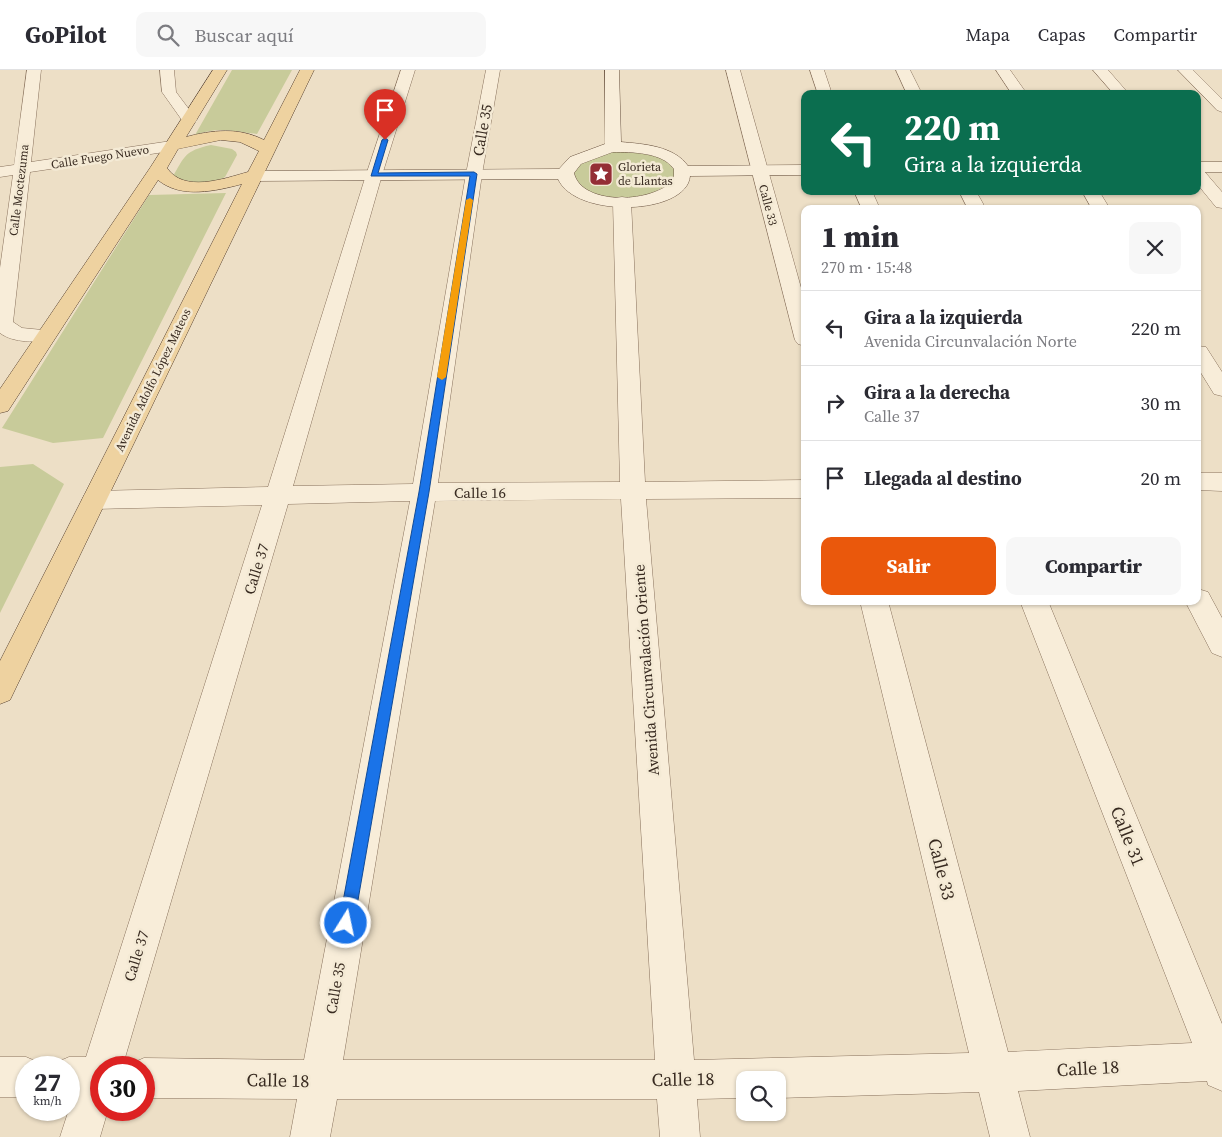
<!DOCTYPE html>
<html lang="es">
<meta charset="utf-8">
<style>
body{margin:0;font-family:"Source Serif 4",serif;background:#f7f7f7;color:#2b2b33;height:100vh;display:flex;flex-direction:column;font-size:19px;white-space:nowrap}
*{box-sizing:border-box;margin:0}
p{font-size:16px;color:#7c7c81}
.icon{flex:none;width:28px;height:28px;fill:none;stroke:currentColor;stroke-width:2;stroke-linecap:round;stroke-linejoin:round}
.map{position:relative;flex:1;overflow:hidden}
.side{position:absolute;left:801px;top:135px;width:400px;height:400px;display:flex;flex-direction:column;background:#fff;border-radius:10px;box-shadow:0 1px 4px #0004}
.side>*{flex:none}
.banner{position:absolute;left:801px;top:20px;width:400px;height:105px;border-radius:10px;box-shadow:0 1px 4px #0004;background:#0b6e4f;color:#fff;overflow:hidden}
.controls{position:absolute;left:736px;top:1001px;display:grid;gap:10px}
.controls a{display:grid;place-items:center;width:50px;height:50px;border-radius:10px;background:#fff;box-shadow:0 1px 4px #0004;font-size:25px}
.speed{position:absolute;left:15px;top:986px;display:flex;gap:10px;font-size:25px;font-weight:700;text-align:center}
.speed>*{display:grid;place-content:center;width:65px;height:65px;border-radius:50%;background:#fff;box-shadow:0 1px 4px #0004;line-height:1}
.speed small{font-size:12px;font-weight:400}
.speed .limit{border:8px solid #d22;background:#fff;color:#111}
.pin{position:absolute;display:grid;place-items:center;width:42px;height:42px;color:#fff;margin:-51px -21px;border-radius:50% 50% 50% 0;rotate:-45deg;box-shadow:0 0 5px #0007}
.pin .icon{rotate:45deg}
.me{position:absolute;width:55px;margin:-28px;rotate:10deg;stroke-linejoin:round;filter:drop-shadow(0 0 4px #0008)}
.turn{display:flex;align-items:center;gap:18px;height:105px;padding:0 20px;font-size:22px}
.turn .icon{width:65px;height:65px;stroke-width:2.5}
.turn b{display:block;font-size:35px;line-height:42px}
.round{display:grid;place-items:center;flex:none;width:52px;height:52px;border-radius:10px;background:#f7f7f7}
.headline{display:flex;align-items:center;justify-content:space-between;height:85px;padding:0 20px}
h1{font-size:30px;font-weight:800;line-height:38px}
.cta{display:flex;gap:10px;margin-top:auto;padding:10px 20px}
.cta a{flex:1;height:58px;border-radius:10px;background:#ea580c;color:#fff;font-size:20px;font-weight:800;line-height:58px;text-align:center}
.cta a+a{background:#f7f7f7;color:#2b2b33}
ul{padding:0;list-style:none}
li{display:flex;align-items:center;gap:15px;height:75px;padding:0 20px;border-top:1px solid #e1e1e2}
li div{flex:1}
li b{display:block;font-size:19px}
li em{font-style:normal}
header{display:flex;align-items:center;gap:30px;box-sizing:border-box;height:70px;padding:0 25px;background:#fff;border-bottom:1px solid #e1e1e2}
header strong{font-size:24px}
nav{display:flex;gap:28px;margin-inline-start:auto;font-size:18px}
.search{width:350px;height:45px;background:#f7f7f7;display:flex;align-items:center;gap:12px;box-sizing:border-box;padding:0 18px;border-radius:10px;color:#7c7c81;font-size:19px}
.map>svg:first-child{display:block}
.green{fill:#c8cb9a}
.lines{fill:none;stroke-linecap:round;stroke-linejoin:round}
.street-casing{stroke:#88715c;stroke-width:1}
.secondary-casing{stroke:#69523f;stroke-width:1}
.primary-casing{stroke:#564030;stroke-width:1}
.street{fill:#f8edd9;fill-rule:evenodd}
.secondary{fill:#f8edd9;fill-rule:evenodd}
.primary{fill:#eed2a0;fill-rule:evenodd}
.route{fill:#1a73e8;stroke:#114b97}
.slow{fill:#f59e0b}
.labels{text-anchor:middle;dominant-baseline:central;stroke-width:5;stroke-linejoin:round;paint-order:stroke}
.far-street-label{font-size:12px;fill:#382a20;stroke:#f4ead5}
.far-poi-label{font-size:12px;fill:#382a20;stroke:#f4ead5;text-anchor:start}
.street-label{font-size:15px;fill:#382a20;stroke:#f4ead5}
.near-street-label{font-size:18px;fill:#382a20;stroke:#f4ead5}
</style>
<header>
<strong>GoPilot</strong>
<div class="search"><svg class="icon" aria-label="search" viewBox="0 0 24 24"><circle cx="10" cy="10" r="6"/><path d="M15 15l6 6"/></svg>Buscar aquí</div>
<nav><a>Mapa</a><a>Capas</a><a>Compartir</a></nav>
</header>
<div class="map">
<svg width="1222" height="1067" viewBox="0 0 1222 1067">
<rect width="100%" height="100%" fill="#eddfc6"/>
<path class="green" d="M232 0H292L257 64C234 61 217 56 195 65Z
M211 75 232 79 236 82 237 85 225 107 210 115 172 108C185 86 184 81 211 75Z
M597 79 660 84 676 101 671 112 655 122 635 128 603 127 574 116 566 96Z
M226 123 103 368 53 373 2 358 149 125Z
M33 394 64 414 0 543V397Z"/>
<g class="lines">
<g class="street-casing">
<path id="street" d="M27 0H41L31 92 171 71 177 73 179 76 177 79 171 81 30 102 13 252 22 258 53 261 56 265 53 269C38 273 13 273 0 263V198L13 105 0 107V97L14 95Z
M160 0H174L176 22 197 50 194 53H184L162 22Z
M401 0H415L382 105 293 416 413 414 466 104 486 0H500L482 104 438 413 620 412 613 132 616 128 622 127 628 128 631 132 645 412 805 410V428L646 429 694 990 969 983 860 531H888L1008 982 1192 973 1020 531H1048L1222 954V1021L1208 1015 1207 1011 1018 1021 1030 1067H990L979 1022 778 1028V1010H745V1028L697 1029 700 1067H660L657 1029H337L330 1067H290L297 1029 144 1028V998H129L130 994 144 988 304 990 410 431 288 434 122 998H101V1040H108L100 1067H60L73 1027H69V998H53L55 993 69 987H86L262 435 94 439 85 436 82 430 85 424 94 421 268 417 366 105ZM621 429 655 990H343L435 431Z
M726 0H740L805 232V276L798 274 795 270Z
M810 0H824L832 24H818Z
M896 0H910L922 24H907Z
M996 0H1010L1027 24H1012Z
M1093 0H1108L1129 24H1114Z
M1178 0H1193L1222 29V42L1217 40Z
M1198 100 1204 101 1222 122V138L1216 137 1198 115Z
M854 121H872L880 139H862Z
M959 121H976L986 139H968Z
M1082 121H1099L1110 139H1092Z
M1198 276 1206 277 1222 302V326L1214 324 1198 298Z
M1198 403H1222V421L1198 420Z
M1198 519 1208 522 1222 548V587L1212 583 1185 531H1198Z
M0 987H26L40 993 42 998H26V1027H0Z"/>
</g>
<g class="secondary-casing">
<path id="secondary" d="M605 0H619L621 72C644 74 674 76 688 96L805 95V105L690 106C687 145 576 149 558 109L254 111 248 110 246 106 248 102 254 101 559 99 570 87 605 74ZM613 82C632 82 662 82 674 99V109C656 133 582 137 574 103L581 94Z
M1198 92H1222V102H1198Z"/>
</g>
<g class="primary-casing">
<path id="primary" d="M213 0H227L186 67C212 60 239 57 264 70L300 0H314L10 630 0 634V591L242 114C216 121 181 129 158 110L8 341 0 343V319L150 98ZM221 70 240 72 259 81 248 102C223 109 184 123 167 98L178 79Z"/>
</g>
<use href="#street" class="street"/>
<use href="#secondary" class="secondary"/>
<use href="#primary" class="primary"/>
</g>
<path class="route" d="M385 68 388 70 378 103 474 102 477 104 429 422 354 853 352 859 346 861 341 859 339 853 419 422 470 106H371L382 70Z"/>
<path class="slow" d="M470 128 473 130 446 307 442 310 437 307 466 130Z"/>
<defs>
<g id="sight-square" transform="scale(1.25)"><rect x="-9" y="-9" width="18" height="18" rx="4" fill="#942e35" stroke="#f4ead5"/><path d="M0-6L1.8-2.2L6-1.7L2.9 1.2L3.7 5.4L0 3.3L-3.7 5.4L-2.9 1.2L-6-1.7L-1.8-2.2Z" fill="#fff"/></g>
</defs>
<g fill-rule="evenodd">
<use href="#sight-square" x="601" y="104"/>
</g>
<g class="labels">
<g class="far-street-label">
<text transform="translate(100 87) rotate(-9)">Calle Fuego Nuevo</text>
<text transform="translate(19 120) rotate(-83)">Calle Moctezuma</text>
<text transform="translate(768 135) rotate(75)">Calle 33</text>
<text transform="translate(153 310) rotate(-64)">Avenida Adolfo López Mateos</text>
</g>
<g class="far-poi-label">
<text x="618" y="97">Glorieta<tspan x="618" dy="14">de Llantas</tspan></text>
</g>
<g class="street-label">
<text transform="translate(482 60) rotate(-80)">Calle 35</text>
<text x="480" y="422">Calle 16</text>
<text transform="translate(256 499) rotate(-73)">Calle 37</text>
<text transform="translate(646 600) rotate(-94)">Avenida Circunvalación Oriente</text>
<text transform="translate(136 886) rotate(-73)">Calle 37</text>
<text transform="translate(335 918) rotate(-80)">Calle 35</text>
</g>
<g class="near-street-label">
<text transform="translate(1128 766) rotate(68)">Calle 31</text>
<text transform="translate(942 799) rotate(76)">Calle 33</text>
<text transform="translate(1088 998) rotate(-3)">Calle 18</text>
<text transform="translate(683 1009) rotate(-1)">Calle 18</text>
<text transform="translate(278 1010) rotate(1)">Calle 18</text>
</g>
</g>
</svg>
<div class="controls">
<a><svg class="icon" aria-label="search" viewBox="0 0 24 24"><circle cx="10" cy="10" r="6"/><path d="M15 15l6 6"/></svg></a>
</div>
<div class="speed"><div>27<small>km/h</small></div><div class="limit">30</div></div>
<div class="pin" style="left:385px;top:70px;background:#d93025"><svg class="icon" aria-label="arrive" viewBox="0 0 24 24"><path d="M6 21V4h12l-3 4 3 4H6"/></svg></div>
<svg class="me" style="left:346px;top:853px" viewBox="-20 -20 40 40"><circle r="17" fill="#1a73e8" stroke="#fff" stroke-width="3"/><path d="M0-11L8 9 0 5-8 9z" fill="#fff"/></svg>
<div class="banner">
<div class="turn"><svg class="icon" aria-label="left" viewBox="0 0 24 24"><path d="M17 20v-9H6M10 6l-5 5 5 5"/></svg><div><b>220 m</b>Gira a la izquierda</div></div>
</div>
<section class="side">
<div class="headline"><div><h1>1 min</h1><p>270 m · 15:48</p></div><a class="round"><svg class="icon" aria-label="close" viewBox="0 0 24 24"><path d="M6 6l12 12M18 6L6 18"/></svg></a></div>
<ul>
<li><svg class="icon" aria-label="left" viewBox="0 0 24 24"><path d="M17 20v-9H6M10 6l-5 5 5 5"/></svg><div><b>Gira a la izquierda</b><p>Avenida Circunvalación Norte</p></div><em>220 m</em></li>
<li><svg class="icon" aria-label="right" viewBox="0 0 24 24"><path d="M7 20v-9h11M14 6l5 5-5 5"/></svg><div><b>Gira a la derecha</b><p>Calle 37</p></div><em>30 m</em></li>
<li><svg class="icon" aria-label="arrive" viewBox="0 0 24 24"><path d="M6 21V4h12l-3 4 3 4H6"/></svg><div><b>Llegada al destino</b></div><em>20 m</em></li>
</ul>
<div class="cta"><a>Salir</a><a>Compartir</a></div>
</section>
</div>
